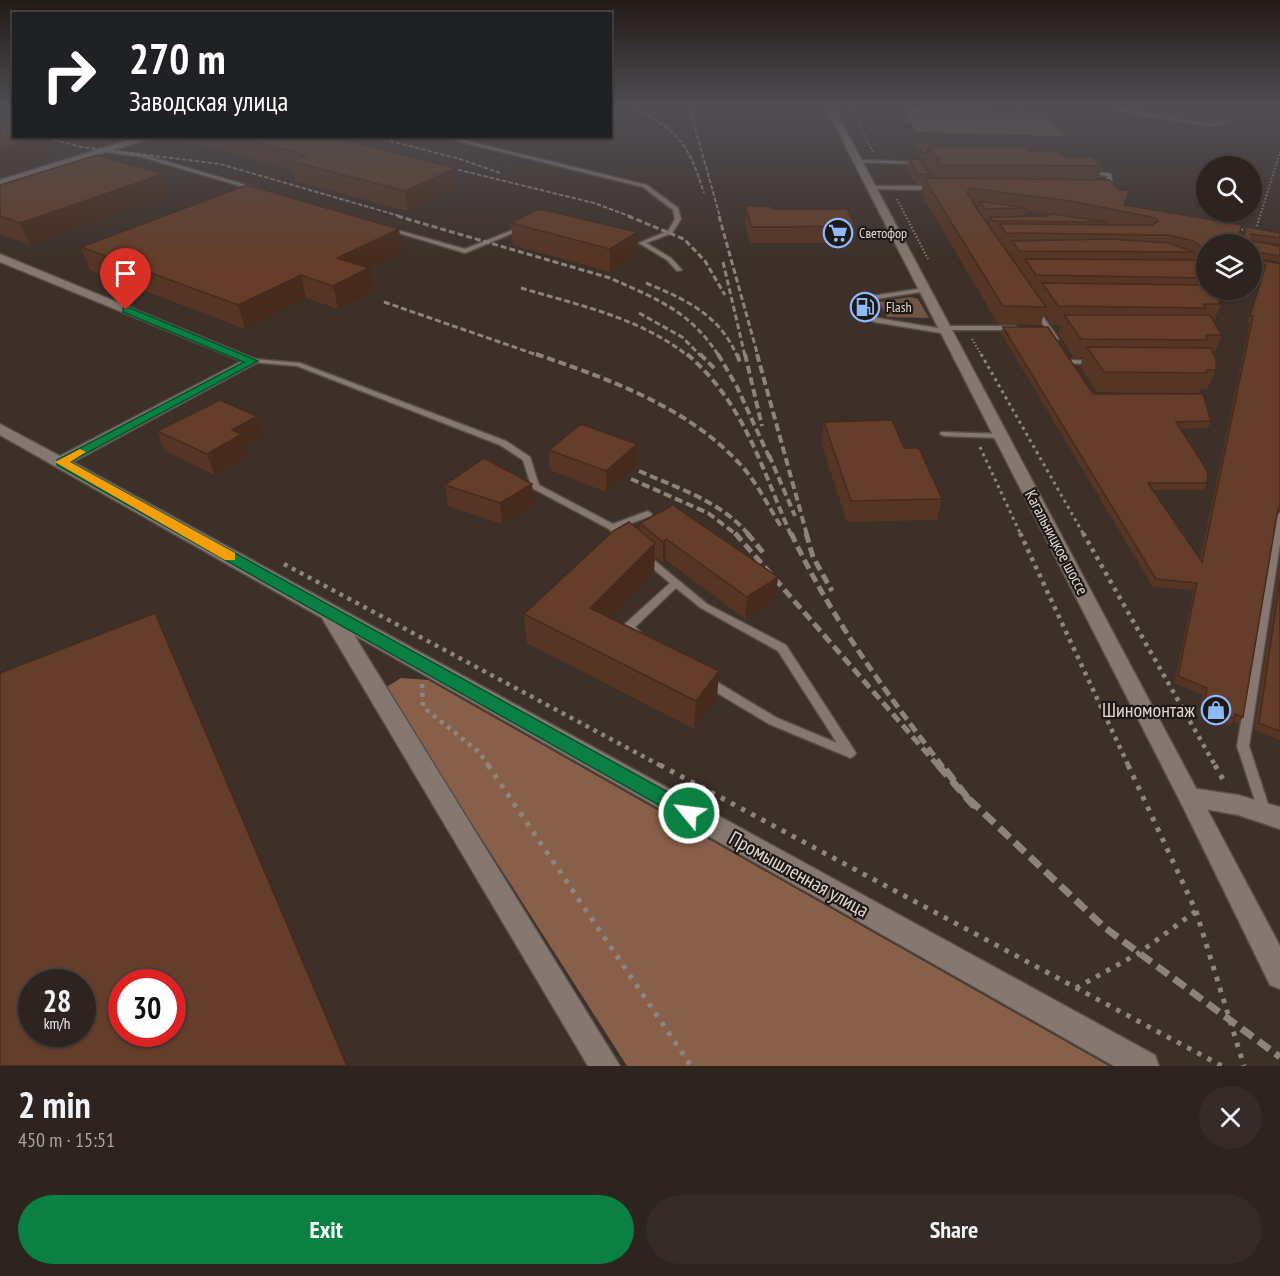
<!DOCTYPE html>
<meta charset="utf-8">
<style>
body{margin:0;font-family:"PT Sans Narrow",sans-serif;background:#352c28;color:#f1f3f6;height:100vh;display:flex;flex-direction:column;font-size:22px;white-space:nowrap}
*{box-sizing:border-box;margin:0}
p{font-size:20px;color:#a7a4a4}
.icon{flex:none;width:33px;height:33px;fill:none;stroke:currentColor;stroke-width:2;stroke-linecap:round;stroke-linejoin:round}
.map{position:relative;height:1066px;overflow:hidden}
.panel{display:flex;flex-direction:column;background:#2d241f;flex:1}
.panel>*{flex:none}
.hud{position:absolute;left:12px;top:12px;width:600px;height:126px;border-radius:0px;box-shadow:0 2px 4px #0004,0 0 0 2px #48413d;background:#202124;color:#fff;overflow:hidden}
.buttons{position:absolute;left:1196px;top:156px;display:grid;gap:12px}
.buttons a{display:grid;place-items:center;width:66px;height:66px;border-radius:50%;background:#2d241f;box-shadow:0 2px 4px #0004,0 0 0 2px #48413d;font-size:30px}
.speed{position:absolute;left:18px;top:969px;display:flex;gap:12px;font-size:30px;font-weight:700;text-align:center}
.speed>*{display:grid;place-content:center;width:78px;height:78px;border-radius:50%;background:#2d241f;box-shadow:0 2px 4px #0004,0 0 0 2px #48413d;line-height:1}
.speed small{font-size:15px;font-weight:400}
.speed .limit{border:9px solid #d22;background:#fff;color:#111}
.pin{position:absolute;display:grid;place-items:center;width:51px;height:51px;color:#fff;margin:-62px -26px;border-radius:50% 50% 50% 0;rotate:-45deg;box-shadow:0 0 6px #0007}
.pin .icon{rotate:45deg}
.me{position:absolute;width:66px;margin:-33px;rotate:299deg;stroke-linejoin:round;filter:drop-shadow(0 0 4px #0008)}
.turn{display:flex;align-items:center;gap:21px;height:126px;padding:0 18px;font-size:27px}
.turn .icon{width:78px;height:78px;stroke-width:2.5}
.turn b{display:block;font-size:42px;line-height:51px}
.round{display:grid;place-items:center;flex:none;width:63px;height:63px;border-radius:32px;background:#352c28}
.head{display:flex;align-items:center;justify-content:space-between;height:102px;padding:0 18px}
h1{font-size:36px;font-weight:700;line-height:45px}
.primary-button{display:flex;gap:12px;margin-top:auto;padding:12px 18px}
.primary-button a{flex:1;height:69px;border-radius:36px;background:#0b8043;color:#fff;font-size:24px;font-weight:700;line-height:69px;text-align:center}
.primary-button a+a{background:#352c28;color:#f1f3f6}
.map>svg:first-child{display:block}
.green{fill:#715444}
.forest{fill:#88604a}
.lines{fill:none;stroke-linecap:round;stroke-linejoin:round}
.service-casing{stroke:#574e48;stroke-width:3}
.minor-casing{stroke:#574e48;stroke-width:3}
.secondary-casing{stroke:#574e48;stroke-width:3}
.path-far3{stroke:#8f857f;stroke-width:2;stroke-dasharray:1.5 2;stroke-linecap:butt}
.path-far2{stroke:#8f857f;stroke-width:3;stroke-dasharray:3 4;stroke-linecap:butt}
.path-far1{stroke:#8f857f;stroke-width:4.5;stroke-dasharray:4 5;stroke-linecap:butt}
.path{stroke:#8f857f;stroke-width:5;stroke-dasharray:4.5 7;stroke-linecap:butt}
.service{fill:#867870;fill-rule:evenodd}
.minor{fill:#867870;fill-rule:evenodd}
.secondary{fill:#867870;fill-rule:evenodd}
.rail-far4{stroke:#8d837d;stroke-width:2;stroke-dasharray:4.5 2;stroke-linecap:butt}
.rail-far3{stroke:#8d837d;stroke-width:3;stroke-dasharray:6 3;stroke-linecap:butt}
.rail-far2{stroke:#8d837d;stroke-width:4;stroke-dasharray:8 4;stroke-linecap:butt}
.rail-far1{stroke:#8d837d;stroke-width:5;stroke-dasharray:10 5;stroke-linecap:butt}
.rail{stroke:#8d837d;stroke-width:7;stroke-dasharray:14 7;stroke-linecap:butt}
.wall{fill:#563524;fill-rule:evenodd}
.shaded-wall{fill:#462b1d}
.building{fill:#643e2a;stroke:#462b1d;stroke-width:1.5;fill-rule:evenodd}
.route{fill:#0b8043;stroke:#07532c;stroke-width:1.5}
.slow{fill:#f59e0b}
.labels{text-anchor:middle;dominant-baseline:central;stroke-width:4.5;stroke-linejoin:round;paint-order:stroke}
.far-poi-label{font-size:14px;fill:#e0d8d4;stroke:#1f1916;text-anchor:start}
.street-label{font-size:16px;fill:#e0d8d4;stroke:#1f1916}
.near-poi-label{font-size:20px;fill:#e0d8d4;stroke:#1f1916;text-anchor:end}
.near-street-label{font-size:20px;fill:#e0d8d4;stroke:#1f1916}
</style>
<div class="map">
<svg width="1280" height="1066" viewBox="0 0 1280 1066">
<rect width="100%" height="100%" fill="#3c3029"/>
<path class="green" d="M905 110 1045 113 1064 136 915 132Z
M910 297 918 299 929 318 887 317 879 302Z"/>
<path class="forest" d="M401 678 428 680 1109 1066H627L385 688Z"/>
<g class="lines">
<g class="service-casing">
<path id="service" d="M1113 110H1122L1210 124 1228 121 1230 122 1210 126Z
M437 136H447L647 185 678 208 681 219 672 233 646 243 671 258 682 270 677 271 667 260 639 243 668 231 675 219 673 210 643 187Z
M107 150 144 155 259 189 254 190 142 157 105 152Z
M858 160 918 162 920 163 918 164 856 162V160Z
M1088 171 1111 174 1113 191 1108 190 1107 176 1088 173Z
M872 186H934L937 188 934 190 870 189 869 188Z
M386 227 465 249 520 227 525 228 465 253 386 229Z
M925 288 928 290 927 291 869 300 877 318 943 329V327L945 326H1015L1018 328 1015 330H947L950 332 947 334 874 322 871 320 862 299 865 297Z
M1035 307 1037 308 1058 338V340H1054L1032 309Z
M253 359 300 363 506 441 530 457 539 485 613 524 648 511 652 514 651 516 618 528 627 537 622 540 619 539 609 529 532 488 523 460 500 445 297 366 251 362V360Z
M1072 360 1092 361 1096 363 1092 365 1070 363 1068 362Z
M941 432 1002 434 1006 436 1002 438 944 436 940 434Z
M1280 513V544L1249 746 1271 813 1269 817 1265 818 1261 817 1259 813 1237 746 1276 516Z
M646 555 649 556 707 604 786 645 854 750 856 753 854 756 850 758 846 756 769 724 704 685 703 682 704 679 708 678 712 679 777 718 837 743 778 651 701 608 676 588 635 627 642 634 641 637H633L624 627 625 624 670 583 643 560 641 558 643 556Z"/>
</g>
<g class="minor-casing">
<path id="minor" d="M142 136H157L0 186V180Z
M0 254 260 361 73 462 1155 1055 1159 1066H1114L354 635 620 1066H588L322 618 0 435V424L60 456 242 361 0 262Z
M1191 788 1238 795 1280 807V829L1238 815 1182 805 1179 798 1182 791Z"/>
</g>
<g class="secondary-casing">
<path id="secondary" d="M827 110H835L1280 946V989L1270 985 1182 805Z"/>
</g>
<path class="path-far3" d="M852 110 873 152
M897 199 928 259
M1238 230 1256 229 1280 152
M1234 238 1244 244
M1251 262 1266 263
M972 339 982 356"/>
<path class="path-far2" d="M981 354 1084 535
M980 447 1021 535"/>
<path class="path-far1" d="M1020 533 1129 767
M1083 533 1216 767
M284 564 663 767
M422 684 423 707 480 753 489 767"/>
<path class="path" d="M488 765 691 1066
M660 765 1222 1066
M1128 765 1196 911 1244 1066
M1215 765 1225 783
M1076 988 1139 953 1196 911"/>
<use href="#service" class="service"/>
<use href="#minor" class="minor"/>
<use href="#secondary" class="secondary"/>
<path class="rail-far4" d="M636 110C681 131 689 147 704 193
M690 110 720 217
M41 136 81 147 220 164 403 217
M371 136 460 159 500 173
M439 165 594 203 632 217"/>
<path class="rail-far3" d="M397 216 610 278C657 299 690 311 719 356
M628 216 684 239 705 261 725 295
M719 216 758 356
M723 262 745 356
M646 283C685 299 720 315 737 356
M521 288C578 305 641 318 688 356
M384 302 540 356
M639 313 682 337 701 356"/>
<path class="rail-far2" d="M536 354C608 379 686 406 739 463 757 482 768 506 782 528
M687 354C745 404 761 467 791 535
M700 354 716 370
M718 354 737 387 771 461
M737 354 741 365
M745 354 762 426
M757 354 807 535
M769 455 795 516
M639 471C677 488 721 501 749 535
M631 479 708 513 737 535"/>
<path class="rail-far1" d="M735 533 939 767
M747 533 766 556
M791 533C831 618 886 693 943 767
M806 533 813 557 832 591"/>
<path class="rail" d="M938 765 973 805 942 765
M969 799 1104 927 1280 1057"/>
</g>
<path class="wall" d="M168 136H330L458 188 408 211 295 181 293 170Z
M915 143 937 146 1029 151 1065 157 1102 166 1098 180 1124 205 1242 225 1206 244V290H1218L1217 293H1214L1221 304 1214 321 1222 335 1214 354 1216 370 1207 389H1200L1198 393 1097 392 1080 366 1083 358H1074L1058 333 1061 325H1052L1044 313 1041 325 998 324 921 193 923 184H916L907 169 909 159 929 174 928 178H933L925 165 926 158H921L914 147ZM974 204 979 205 977 210ZM1026 211 1051 215 1048 216 1024 217ZM984 220H990L988 225Z
M163 174 169 195 30 245 0 234V185Z
M746 206 772 209 855 226 852 243H750L745 222Z
M511 223 637 254 610 272 513 245Z
M1247 227 1280 233V244L1252 240 1280 246V262L1251 257V244H1241Z
M81 247 402 251 368 268 374 291 338 309 306 298 245 329 90 270Z
M1267 261 1280 511 1277 513 1243 717 1238 724 1232 722 1230 726 1199 714 1203 695 1174 683 1194 590 1153 587 1001 333 1003 327 1093 394 1211 421 1208 428 1180 429 1207 483 1204 490H1153L1200 560 1250 322H1247Z
M257 416 263 436 245 446 248 455 215 475 165 451 157 431Z
M824 422 904 448 942 499 937 520 847 522 821 442Z
M637 444V465L606 492 550 470 549 450Z
M445 485 534 505 502 524 448 506Z
M640 523 778 577 775 599 745 619 666 560 663 563 655 556 654 572 610 618 717 699 694 729 527 643 524 614 640 531Z
M1280 559V740L1254 730Z"/>
<path class="shaded-wall" d="M0 110H14V120L0 123Z
M45 136H50L57 154 0 171V149Z
M456 168 458 188 408 211 405 191Z
M163 174 169 195 30 245 20 223Z
M399 229 402 251 342 281 337 258Z
M637 232V254L610 272V249Z
M369 268 374 291 338 309 333 286Z
M301 275 306 298 245 329 238 305Z
M257 416 263 436 245 446 248 455 215 475 207 454 232 430Z
M637 444V465L606 492V471Z
M532 484 534 505 502 524 500 503Z
M666 539V560L663 563V542Z
M655 543 654 572 591 637 590 608Z
M778 577 775 599 745 619 747 597Z
M155 613 165 634 349 1066H347Z
M719 671 717 699 694 729 696 701Z"/>
<path class="building" d="M0 120 14 124V136H45L0 149Z
M234 136H330L456 168 405 191 290 161 306 155Z
M915 143H935L937 146H929L927 153H922Z
M929 146H1024L1029 151H1058L1065 157H1092L1102 166 941 165Z
M97 155 163 174 20 223 0 216V185Z
M909 159H919L929 174H918Z
M924 178 1109 180 1120 190 1129 191 1124 205 1242 225 1235 244H1206V250L1194 241 1168 235 1006 233 1000 224 1153 225 1158 221 1156 218 1070 201 970 188 967 192 977 209 1046 307 1003 306Z
M247 185 399 229 337 258 369 268 333 286 301 275 238 305 81 247Z
M979 201 1027 208 985 209Z
M746 206H770L772 209H847L855 226 751 227Z
M536 210H544L637 232 610 249 511 223Z
M1052 214 1107 222 993 221 990 217 1048 216Z
M1247 227 1280 233V238L1251 234 1252 241 1280 246V256L1251 251V244H1241Z
M1110 239 1168 243 1194 252 1019 251 1012 241Z
M1025 259 1204 260 1206 259V275H1203L1205 278 1036 275Z
M1267 261 1280 264V507L1278 509 1243 717 1235 714 1234 718 1204 707 1207 688 1178 676 1197 583 1156 579 1003 327H1048L1093 394H1203L1211 421 1176 422 1208 472 1207 483H1148L1202 562 1253 316H1250Z
M1206 282V290H1212L1221 304H1203L1206 308 1058 306 1042 283 1202 285Z
M1064 315H1210L1222 335H1206L1208 340 1081 339Z
M1087 347 1211 348 1216 360V370H1206L1207 373 1104 372Z
M220 400 257 416 232 430 242 434 207 454 157 431Z
M892 420 904 448H919L942 499 851 501 824 422Z
M581 424 637 444 606 471 549 450Z
M484 458 532 484 500 503 445 485Z
M673 505 778 577 747 597 666 539 663 542 640 523Z
M629 522 655 543 590 608 719 671 696 701 524 614 613 531Z
M1280 580V731L1259 723Z
M155 613 347 1066H0V673ZM32 982H82V1034H32ZM122 982H172V1034H122Z"/>
<linearGradient id="sky" x2="0" y2="1"><stop stop-color="#211a17"/><stop offset="0.42" stop-color="#504e54"/><stop offset="1" stop-color="#504e54" stop-opacity="0"/></linearGradient>
<rect width="1280" height="259" fill="url(#sky)"/>
<path class="route" d="M123 308H130L258 361 70 462 695 807 698 813 695 818 689 821 682 818 57 465V460L244 362 123 312Z"/>
<path class="slow" d="M80 449 86 452 70 462 235 553V560H225L55 462Z"/>
<defs>
<g id="supermarket-ring" transform="scale(1.5)"><circle r="9.5" fill="#1f1916" stroke="#8eb9fc" stroke-width="1.5"/><path d="M-6-5.5h2.5l.6 2H6L4.5 2H-2.5L-4.4-4H-6ZM-1.5 3.2a1.3 1.3 0 1 0 .1 0ZM3 3.2a1.3 1.3 0 1 0 .1 0Z" fill="#8eb9fc"/></g>
<g id="fuel-ring" transform="scale(1.5)"><circle r="9.5" fill="#1f1916" stroke="#8eb9fc" stroke-width="1.5"/><path d="M-5.5-6h7V0h2V4h1.3V-2.5L3-4.5l.8-.8L6-3V5H2.5V1h-1V6h-7ZM-4.2-4.7v3.2H.2V-4.7Z" fill="#8eb9fc"/></g>
<g id="shop-ring" transform="scale(1.5)"><circle r="9.5" fill="#1f1916" stroke="#8eb9fc" stroke-width="1.5"/><path d="M-5-2.5h2.3a2.7 3.5 0 0 1 5.4 0H5L5.5 6h-11ZM-1.5-2.5h3a1.5 2.3 0 0 0-3 0Z" fill="#8eb9fc"/></g>
</defs>
<g fill-rule="evenodd">
<use href="#supermarket-ring" x="838" y="233"/>
<use href="#fuel-ring" x="865" y="307"/>
<use href="#shop-ring" x="1216" y="710"/>
</g>
<g class="labels">
<g class="far-poi-label">
<text x="859" y="233">Светофор</text>
<text x="886" y="307">Flash</text>
</g>
<g class="street-label">
<text transform="translate(1057 542) rotate(62)">Кагальницкое шоссе</text>
</g>
<g class="near-poi-label">
<text x="1195" y="710">Шиномонтаж</text>
</g>
<g class="near-street-label">
<text transform="translate(799 874) rotate(29)">Промышленная улица</text>
</g>
</g>
</svg>
<div class="buttons">
<a><svg class="icon" aria-label="search" viewBox="0 0 24 24"><circle cx="10" cy="10" r="6"/><path d="M15 15l6 6"/></svg></a>
<a><svg class="icon" aria-label="layers" viewBox="0 0 24 24"><path d="M12 4l9 5-9 5-9-5zM3 14l9 5 9-5"/></svg></a>
</div>
<div class="speed"><div>28<small>km/h</small></div><div class="limit">30</div></div>
<div class="pin" style="left:126px;top:310px;background:#d93025"><svg class="icon" aria-label="arrive" viewBox="0 0 24 24"><path d="M6 21V4h12l-3 4 3 4H6"/></svg></div>
<svg class="me" style="left:689px;top:813px" viewBox="-20 -20 40 40"><circle r="17" fill="#0b8043" stroke="#fff" stroke-width="3"/><path d="M0-11L8 9 0 5-8 9z" fill="#fff"/></svg>
<div class="hud">
<div class="turn"><svg class="icon" aria-label="right" viewBox="0 0 24 24"><path d="M7 20v-9h11M14 6l5 5-5 5"/></svg><div><b>270 m</b>Заводская улица</div></div>
</div>
</div>
<section class="panel">
<div class="head"><div><h1>2 min</h1><p>450 m · 15:51</p></div><a class="round"><svg class="icon" aria-label="close" viewBox="0 0 24 24"><path d="M6 6l12 12M18 6L6 18"/></svg></a></div>
<div class="primary-button"><a>Exit</a><a>Share</a></div>
</section>
